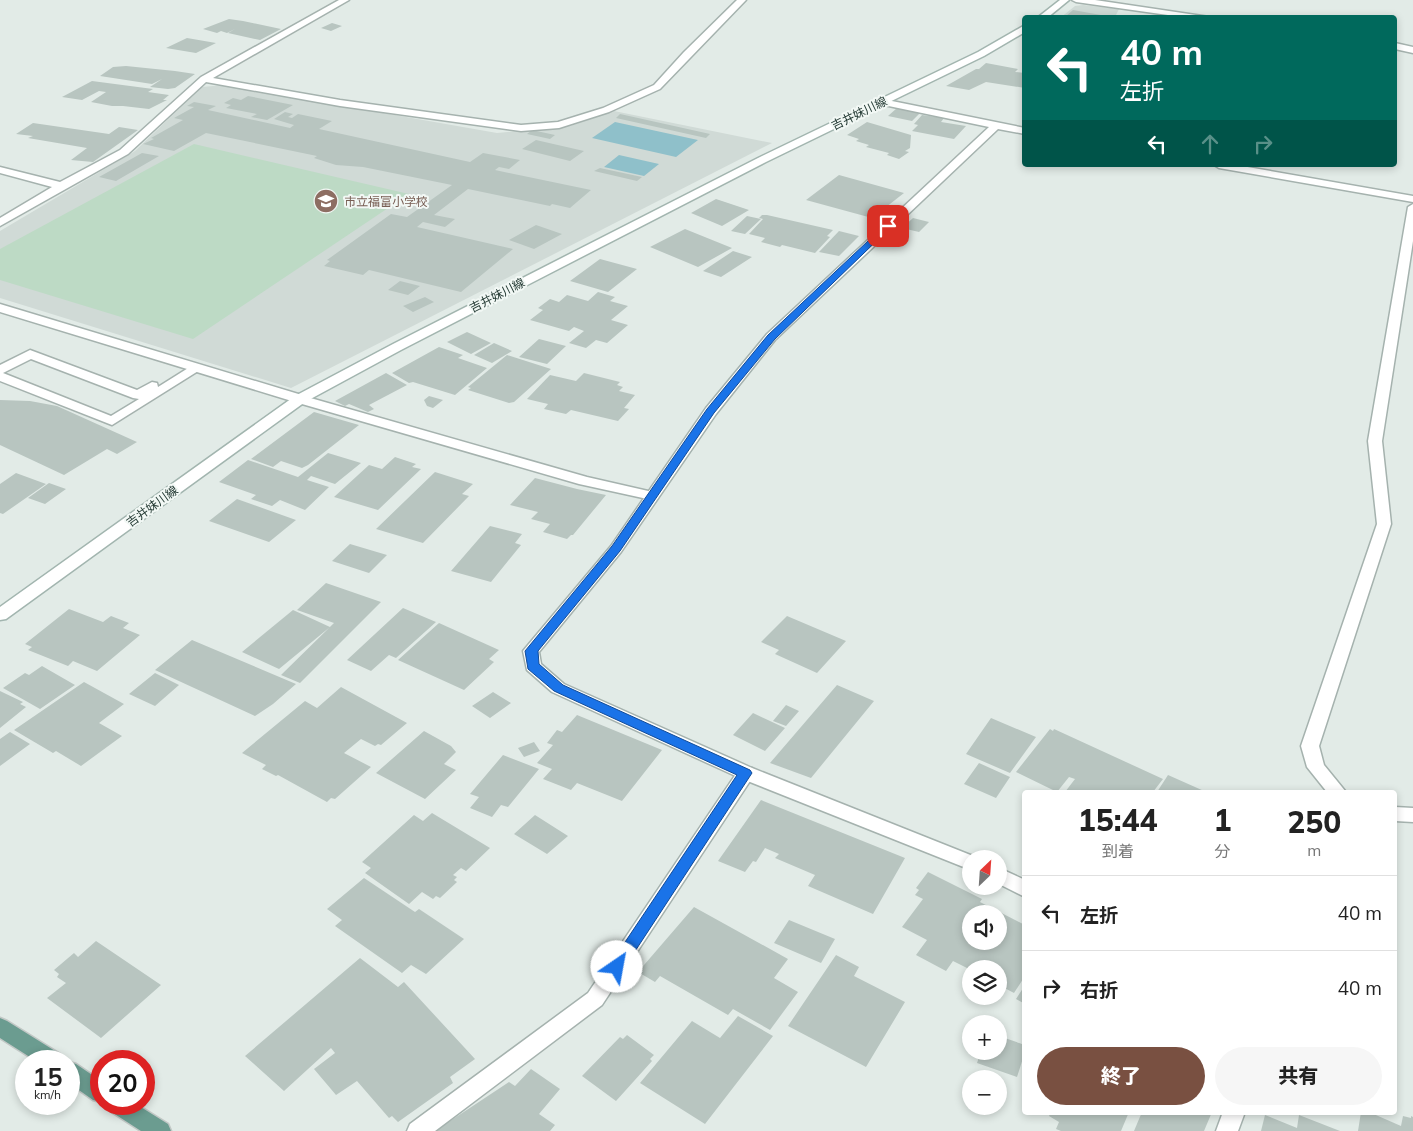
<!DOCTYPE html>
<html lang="ja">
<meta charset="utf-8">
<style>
body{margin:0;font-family:Mulish,"Noto Sans JP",sans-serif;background:#f6f6f6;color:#222;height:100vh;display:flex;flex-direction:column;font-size:19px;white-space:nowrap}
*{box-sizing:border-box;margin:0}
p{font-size:16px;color:#767676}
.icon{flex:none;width:28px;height:28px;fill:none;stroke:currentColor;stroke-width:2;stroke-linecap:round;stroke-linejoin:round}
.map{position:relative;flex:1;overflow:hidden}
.sheet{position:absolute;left:1022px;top:790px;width:375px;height:325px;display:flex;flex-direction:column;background:#fff;border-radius:5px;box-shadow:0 2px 8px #0003}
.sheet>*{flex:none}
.hud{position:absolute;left:1022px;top:15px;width:375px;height:152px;border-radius:5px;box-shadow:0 2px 8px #0003;background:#00695c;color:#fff;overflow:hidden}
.needle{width:32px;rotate:25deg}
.buttons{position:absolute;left:962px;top:850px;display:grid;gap:10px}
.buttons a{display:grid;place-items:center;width:45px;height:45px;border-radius:50%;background:#fff;box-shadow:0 2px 8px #0003;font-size:25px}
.speed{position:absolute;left:15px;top:1050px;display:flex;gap:10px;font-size:25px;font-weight:700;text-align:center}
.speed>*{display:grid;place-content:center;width:65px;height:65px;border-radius:50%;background:#fff;box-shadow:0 2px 8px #0003;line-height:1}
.speed small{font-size:12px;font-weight:400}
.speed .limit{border:8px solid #d22;background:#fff;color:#111}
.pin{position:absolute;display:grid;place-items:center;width:42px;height:42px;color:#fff;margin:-21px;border-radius:10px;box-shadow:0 2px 8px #0006}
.me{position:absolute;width:55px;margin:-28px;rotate:33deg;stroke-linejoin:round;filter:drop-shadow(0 0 4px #0008)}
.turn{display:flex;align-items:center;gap:18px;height:105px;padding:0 15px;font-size:22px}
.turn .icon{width:65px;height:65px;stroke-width:2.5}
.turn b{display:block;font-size:35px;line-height:42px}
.lanes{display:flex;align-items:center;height:48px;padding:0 15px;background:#0003;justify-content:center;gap:25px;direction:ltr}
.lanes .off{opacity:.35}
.eta{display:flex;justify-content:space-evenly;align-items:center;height:85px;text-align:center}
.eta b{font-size:30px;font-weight:800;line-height:35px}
.button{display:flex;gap:10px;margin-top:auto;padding:10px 15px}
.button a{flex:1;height:58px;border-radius:30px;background:#795041;color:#fff;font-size:20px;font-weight:800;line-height:58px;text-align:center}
.button a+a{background:#f6f6f6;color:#222}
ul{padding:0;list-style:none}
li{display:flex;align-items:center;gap:15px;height:75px;padding:0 15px;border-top:1px solid #e0e0e0}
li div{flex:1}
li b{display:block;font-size:19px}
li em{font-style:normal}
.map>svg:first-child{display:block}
.built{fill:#d0dad6}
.green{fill:#bddac5}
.water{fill:#8fc0ca}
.building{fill:#b8c5c0;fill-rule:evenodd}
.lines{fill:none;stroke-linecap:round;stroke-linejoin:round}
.lane-casing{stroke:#a5b2ae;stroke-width:3}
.street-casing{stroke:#a5b2ae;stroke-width:3}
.secondary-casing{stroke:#a2b5af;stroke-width:3}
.primary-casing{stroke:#c2c8c6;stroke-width:3}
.lane{fill:#fff;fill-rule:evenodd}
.street{fill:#fff;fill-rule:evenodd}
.secondary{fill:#fff;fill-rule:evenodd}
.primary{fill:#6b9c90;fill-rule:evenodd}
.route{fill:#1a73e8;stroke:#114b97}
.labels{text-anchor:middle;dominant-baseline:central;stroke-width:4;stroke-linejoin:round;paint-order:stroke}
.far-street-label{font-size:12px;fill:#243a34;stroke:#f2f8f5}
.far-education-label{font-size:12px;fill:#785e54;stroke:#f2f8f5;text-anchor:start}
</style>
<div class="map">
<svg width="1413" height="1131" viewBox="0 0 1413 1131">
<rect width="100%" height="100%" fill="#e2ebe7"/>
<path class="built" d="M1083 5 1119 9 1115 17 1060 18 1075 6Z
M224 85 497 133 570 126 614 111 772 143 291 388 0 298V231L135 151 202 87Z"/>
<path class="green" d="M194 144 409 194 193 339 0 280V249Z"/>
<path class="water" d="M615 122 698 140 676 157 592 138Z
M619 155 659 164 644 176 604 167Z"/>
<path class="building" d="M1073 10 1112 17 1111 18 1066 16Z
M229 19 243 21 281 29 260 40 228 33 235 29 227 33 221 31 217 33 203 29Z
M332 23 342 26 331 31 321 28Z
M187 38 216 43 196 53 166 48Z
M986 63 1018 69 1015 72 1025 73V88L986 82 969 90 946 86 976 69H979Z
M126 66 175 71 195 74 175 88 168 89 150 87 162 79 152 84 100 76 113 67Z
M92 81 153 89 148 92 169 95 163 100H167L149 109 123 106H112L91 102 106 92 99 91 82 100 62 97Z
M248 96 293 105 267 120 251 117 257 114 226 108 231 105 224 103 233 98 241 100Z
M194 102 216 106 208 110 290 128 294 125 274 119 285 112 293 114 288 117 292 118 298 114 332 121 319 129 470 162 483 153 520 160 509 169 499 167 495 170 591 190 570 208 552 204 550 206 468 189 434 215 455 219 445 227 423 222 417 227 513 249 461 292 369 270 363 275 324 266 330 261 327 260 391 214 407 217 452 185 363 167 336 165 314 158 317 156 206 133 174 151 143 144 154 139 151 138 183 120 174 118 194 107 187 106Z
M897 108 921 112 912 121 888 116Z
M620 114 710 134 706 138 616 118Z
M922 115 944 118 941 122 966 126 954 139 912 131 918 125 914 124Z
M867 122 911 135 910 148 905 151 909 152 899 159 887 155 889 153 866 147 869 145 856 141 859 139 847 135Z
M33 123 109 134 119 127 138 130 93 162 71 160 87 148 28 138 33 136 16 134Z
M532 130 555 135 550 139 527 134Z
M536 140 584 151 570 161 522 149Z
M142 153 159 156 116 181 99 177Z
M600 168 642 177 637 181 594 171Z
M839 175 904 193 872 218 806 200Z
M716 199 749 210 722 226 691 213Z
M762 215H767L833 230 827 236 830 237 815 253 782 245 780 247 761 242 765 238 749 234 763 219 759 218Z
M747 216 761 219 745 234 731 231Z
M913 218 929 222 919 232 902 228Z
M536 225 562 234 534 249 509 240Z
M685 229 732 248 698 267 650 247Z
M839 231 859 236 839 256 819 252Z
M733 251 752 257 721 277 703 271Z
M600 259 637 269 608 292 570 281Z
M400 281 420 286 408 295 388 290Z
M598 292 615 297 610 301 628 306 611 320 628 325 607 343 596 340 586 348 569 343 584 331 574 327 569 331 530 320 543 310 538 308 550 299 559 302 567 295 588 301Z
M425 297 434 302 413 312 403 306Z
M467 332 491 343 471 354 447 342Z
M539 339 566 346 547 364 519 357Z
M494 343 512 351 492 363 474 355Z
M439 347 463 355 458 358 487 368 455 395 413 382 409 383 392 373Z
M507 355 551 369 514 402 509 403 468 390 471 388 468 387Z
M386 373 407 385 369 405 374 409 368 412 349 404 345 406 335 401Z
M584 373 620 382 617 385 623 387 619 391 635 395 624 408 629 409 618 421 571 410 566 414 544 409 548 404 527 399 550 375 576 381Z
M429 396 443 400 433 408 427 406 424 400Z
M0 400 30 401 57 406 137 442 117 454 107 449 64 475 0 445Z
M314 412 359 425 308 465 302 468 281 461 273 467 251 459Z
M328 453 361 463 335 484 311 476 307 480 329 487 305 510 280 500 272 506 251 499 256 495 219 482 248 460 298 477Z
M395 457 416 464 412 467 421 469 378 510 334 497 369 465 382 469Z
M435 472 473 484 462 494 469 496 423 543 376 529Z
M16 473 46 484 3 514 0 513V484Z
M535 478 577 489 606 495 573 535H571L567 539 543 532 550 524 531 519 538 512 510 505Z
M49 483 66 489 45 504 28 498Z
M237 499 296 520 269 542 209 521Z
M490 526 522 534 515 543 521 545 491 582 451 571Z
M350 544 387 555 369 573 332 561Z
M326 583 381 602 300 683 281 675 334 623 297 610Z
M403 608 436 622 396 658 389 655 371 671 347 660Z
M69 609 103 622 111 616 129 623 123 628 140 635 97 671 73 661 68 666 28 650 32 647 25 644Z
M293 610 330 627 279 669 242 652Z
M787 616 846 641 817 673 775 654 779 650 761 642Z
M439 623 499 650 489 659 494 662 464 690 398 660Z
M192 640 296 684 273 704 255 716 155 670Z
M42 666 75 685 40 709 3 688 25 673 29 675Z
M155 673 179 685 155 706 129 694Z
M84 682 124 704 99 723 122 736 81 766 56 751 53 753 14 730Z
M837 685 874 701 811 778 770 763Z
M341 687 407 723 381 745 378 744 375 746 361 739 344 753 371 767 335 799 331 798 327 802 278 775 276 776 262 769 266 765 242 753 305 701 317 708Z
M0 691 23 702 20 704 26 707 0 728Z
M493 692 511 703 490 718 472 706Z
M786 705 799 711 786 726 773 721Z
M753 713 785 728 765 751 733 735Z
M577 715 662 750 622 801 577 783 571 790 543 779 552 769 537 763 553 745 547 743 557 730 562 732Z
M991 718 1036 737 1010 773 966 754Z
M1050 729 1053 731 1054 729 1163 779 1153 792H1065L1075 779 1069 777 1057 792 1016 772Z
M424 731 451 746 456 752 444 764 456 770 425 799 376 773Z
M10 732 30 744 0 766V739Z
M534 742 540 751 524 757 518 748Z
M503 755 539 769 508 807 501 805 492 817 470 808 479 797 470 794Z
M979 763 1010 777 996 798 964 784Z
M1168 775 1204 791V792H1157Z
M761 800 905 858 873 914 808 886 815 875 775 858 779 854 765 848 756 862 753 861 745 872 718 861Z
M432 813 490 848 466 871 461 868 453 875 457 877 454 880 457 882 440 898 436 896 433 899 422 892 409 904 365 873 371 868 362 862 414 815 423 821Z
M535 815 568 836 547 854 514 834Z
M928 872 982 899 980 902 1025 925V976L1014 993 999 985V969H971V970L953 961 946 971 916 955 927 940 902 927 923 899 915 895 919 890 916 888ZM971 914H999V941H971Z
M364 878 415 912 419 909 464 939 426 974 411 965 402 973 335 926 342 920 327 909Z
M694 907 788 959 774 978 798 992 770 1030 733 1009 728 1015 660 976 655 982 638 972Z
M789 920 835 939 821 963 774 943Z
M96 941 161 985 101 1038 47 998 66 983 57 977 59 974 54 970 74 953 78 957Z
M836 955 859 967 854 976 905 1002 866 1067 788 1026Z
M360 958 398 987 404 982 475 1059 450 1077 453 1083 398 1122 392 1116 389 1118 357 1081 336 1095 314 1069 335 1053 331 1048 284 1091 245 1056Z
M1025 985V1004L1016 999Z
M738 1016 773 1036 705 1124 640 1083 692 1021 720 1038Z
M627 1035 654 1055 650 1059 652 1061 616 1101 582 1076 620 1037 623 1039Z
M999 1036 1025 1045V1052L1017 1077 977 1063 981 1051H999Z
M531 1069 560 1089 539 1114 555 1125 550 1131H435L509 1082 515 1086Z
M1051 1112H1129L1121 1131H1061L1056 1129 1059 1122 1049 1116Z
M1142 1112H1212L1204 1131H1134Z
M1361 1112H1369L1401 1126 1403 1116 1411 1118V1116L1413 1117V1131H1358Z
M1265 1115 1297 1128 1299 1115 1340 1131H1261Z"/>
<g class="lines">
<g class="lane-casing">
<path id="lane" d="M30 350 137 390 152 382 157 383 158 387 193 365 197 364 203 368 112 425 0 381V365ZM31 359 133 398 139 399 111 416 3 373Z
M300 395 587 477 657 493 659 496 657 499 652 500 579 484 295 402 294 399Z
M746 767 752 768 755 773 752 778 602 1005 435 1131H407L410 1124 588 993 740 768Z"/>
</g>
<g class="street-casing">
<path id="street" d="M339 0H349L213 78 340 100 521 125 558 122 603 108 654 85 684 52 737 0H746L660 89 609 112 559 128 521 131 340 106 206 82 128 154 0 226V218L52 187 0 173V167L60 182 120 150 201 77Z
M1072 0H1095L1216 18H1189L1076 2Z
M1395 43 1413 47V53L1395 49Z
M882 99 1025 128V134L998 129 775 340 716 414 621 552 539 652 541 664 564 684 752 768 978 858 971 859V870L740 778 552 692 527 670 523 651 611 546 706 408 767 334 989 127 879 104V100Z
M1214 165H1236L1413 196V202L1219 168Z
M1413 204V241L1382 441 1391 524 1319 746 1324 765 1346 792H1327L1307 767 1301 746 1377 524 1368 441 1408 207Z
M0 304 305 396 306 399 300 403 295 402 0 312Z
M1395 807 1413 808V822L1395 821Z
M999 868 1025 880V897L999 884Z
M1223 1112H1245L1238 1131H1216Z"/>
</g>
<g class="secondary-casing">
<path id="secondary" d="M1060 0H1069L1047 18H1037Z
M1025 25V32L984 56 766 162 401 350 305 402 6 619 0 620V607L295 396 393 344 758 158 978 52Z"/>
</g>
<g class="primary-casing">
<path id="primary" d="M0 1018 7 1021 60 1054 63 1061H36L0 1038Z
M69 1062 76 1064 101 1081V1102L93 1100 69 1083Z
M107 1104H136L168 1124 171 1131H141L110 1111Z"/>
</g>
<use href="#lane" class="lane"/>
<use href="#street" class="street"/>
<use href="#secondary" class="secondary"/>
<use href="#primary" class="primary"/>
</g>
<path class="route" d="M885 225 892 226 775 339 714 413 620 551 538 651 539 664 563 685 750 770 752 773 622 971 617 973 611 971 609 967 611 963 737 775 554 691 528 669 525 651 612 546 707 409 768 335Z"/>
<defs>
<g id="school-disc" transform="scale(1.25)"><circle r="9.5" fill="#8d6e63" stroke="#f2f8f5"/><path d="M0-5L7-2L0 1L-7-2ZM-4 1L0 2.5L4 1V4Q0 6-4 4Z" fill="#fff"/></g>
</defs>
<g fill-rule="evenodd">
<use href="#school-disc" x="326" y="201"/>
</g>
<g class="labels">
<g class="far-street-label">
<text transform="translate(859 113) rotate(-26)">吉井妹川線</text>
<text transform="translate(497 295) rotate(-27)">吉井妹川線</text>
<text transform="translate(152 506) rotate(-36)">吉井妹川線</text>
</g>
<g class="far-education-label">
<text x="344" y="201">市立福富小学校</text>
</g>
</g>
</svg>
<div class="buttons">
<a><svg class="needle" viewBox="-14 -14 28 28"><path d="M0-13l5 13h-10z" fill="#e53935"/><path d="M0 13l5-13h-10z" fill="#767676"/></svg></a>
<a><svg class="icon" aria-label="sound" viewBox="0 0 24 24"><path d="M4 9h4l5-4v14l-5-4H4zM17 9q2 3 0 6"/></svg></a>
<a><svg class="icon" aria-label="layers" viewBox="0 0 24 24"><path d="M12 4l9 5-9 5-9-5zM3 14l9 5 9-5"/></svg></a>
<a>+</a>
<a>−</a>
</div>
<div class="speed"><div>15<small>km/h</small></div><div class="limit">20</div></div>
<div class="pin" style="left:888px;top:226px;background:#d93025"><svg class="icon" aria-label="arrive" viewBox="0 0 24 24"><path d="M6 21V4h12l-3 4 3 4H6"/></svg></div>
<svg class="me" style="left:617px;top:967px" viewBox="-20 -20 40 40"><circle r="19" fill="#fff"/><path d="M0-13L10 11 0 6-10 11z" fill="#1a73e8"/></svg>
<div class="hud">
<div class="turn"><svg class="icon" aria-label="left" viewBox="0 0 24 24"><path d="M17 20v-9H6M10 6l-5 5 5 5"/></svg><div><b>40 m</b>左折</div></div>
<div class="lanes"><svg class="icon" aria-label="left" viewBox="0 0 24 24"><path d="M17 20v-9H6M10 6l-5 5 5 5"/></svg><svg class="icon off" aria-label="ahead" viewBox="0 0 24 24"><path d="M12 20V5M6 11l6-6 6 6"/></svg><svg class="icon off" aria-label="right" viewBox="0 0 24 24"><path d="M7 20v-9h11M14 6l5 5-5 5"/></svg></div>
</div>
<section class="sheet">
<div class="eta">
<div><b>15:44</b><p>到着</p></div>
<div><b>1</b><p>分</p></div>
<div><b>250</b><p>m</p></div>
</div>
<ul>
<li><svg class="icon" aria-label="left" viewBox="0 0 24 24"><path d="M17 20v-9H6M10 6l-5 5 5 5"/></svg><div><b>左折</b></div><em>40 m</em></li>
<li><svg class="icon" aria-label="right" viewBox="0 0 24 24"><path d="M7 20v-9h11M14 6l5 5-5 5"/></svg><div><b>右折</b></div><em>40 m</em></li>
</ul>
<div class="button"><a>終了</a><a>共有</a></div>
</section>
</div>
